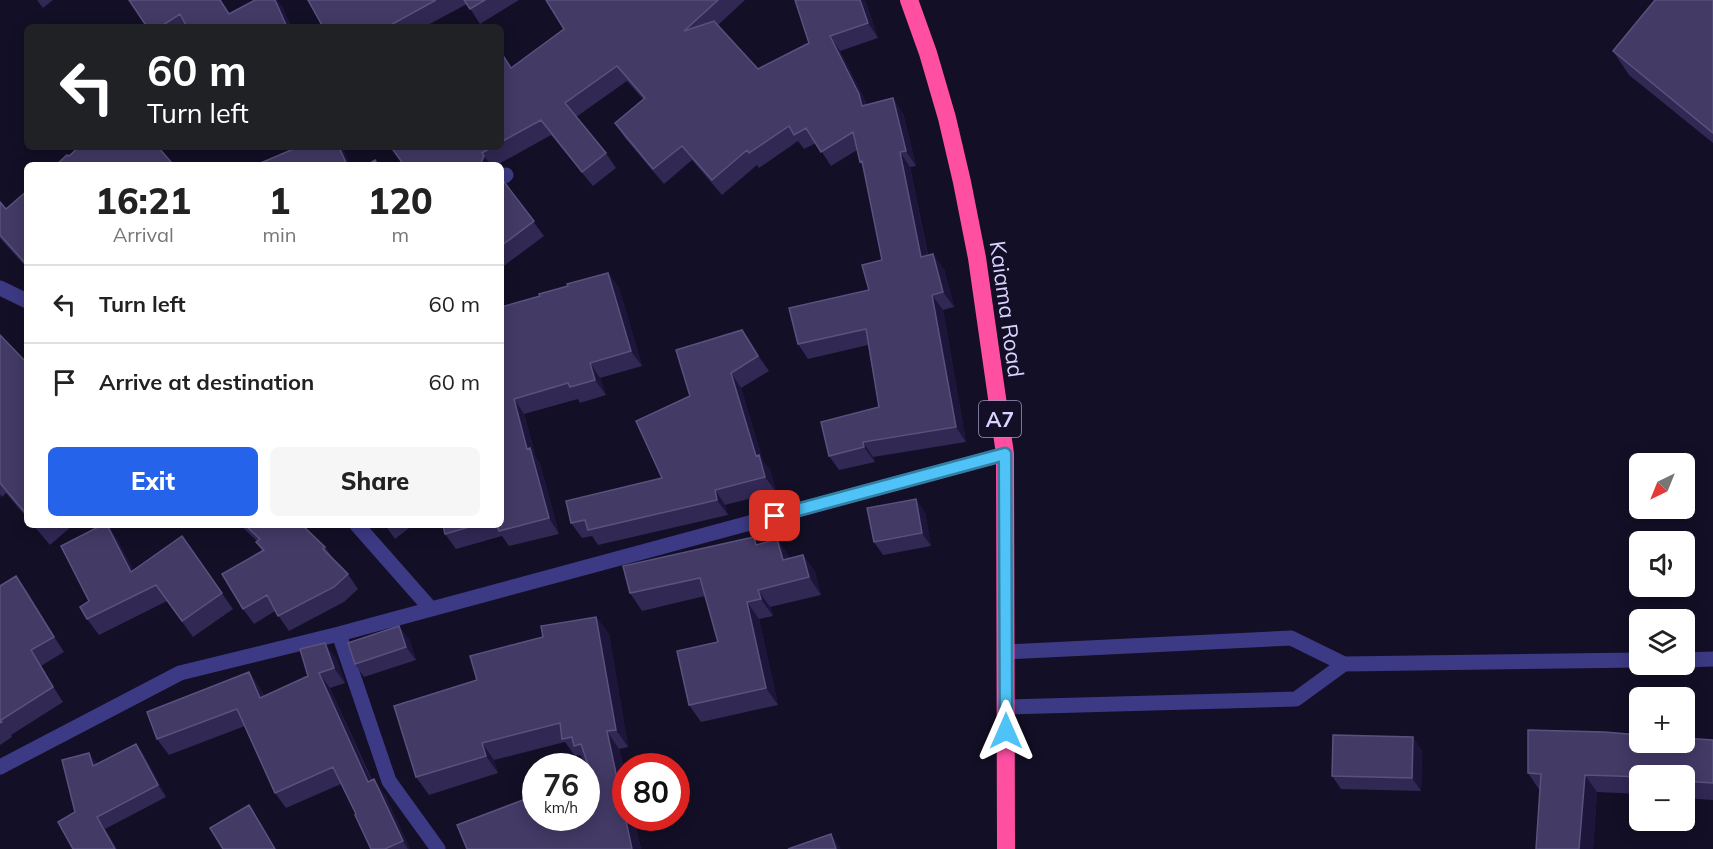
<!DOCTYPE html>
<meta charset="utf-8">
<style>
body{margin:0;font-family:Mulish,sans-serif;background:#f6f6f6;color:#222;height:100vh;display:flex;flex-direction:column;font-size:22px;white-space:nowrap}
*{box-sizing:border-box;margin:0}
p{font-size:20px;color:#767676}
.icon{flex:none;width:33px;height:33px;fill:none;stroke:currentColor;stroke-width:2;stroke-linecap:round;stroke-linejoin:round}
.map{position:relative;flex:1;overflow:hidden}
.sheet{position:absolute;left:24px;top:162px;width:480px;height:366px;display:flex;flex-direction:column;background:#fff;border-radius:9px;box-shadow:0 3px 15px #0003}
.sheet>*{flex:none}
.guide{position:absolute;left:24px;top:24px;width:480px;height:126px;border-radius:9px;box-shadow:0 3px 15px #0003;background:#202124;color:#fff;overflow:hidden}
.needle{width:39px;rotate:223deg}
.controls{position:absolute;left:1629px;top:453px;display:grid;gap:12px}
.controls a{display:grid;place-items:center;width:66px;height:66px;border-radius:9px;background:#fff;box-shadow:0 3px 15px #0003;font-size:30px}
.speed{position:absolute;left:522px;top:753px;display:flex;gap:12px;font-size:30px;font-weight:700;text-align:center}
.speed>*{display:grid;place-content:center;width:78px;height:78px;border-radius:50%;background:#fff;box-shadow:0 3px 15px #0003;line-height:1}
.speed small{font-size:15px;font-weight:400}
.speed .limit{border:9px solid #d22;background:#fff;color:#111}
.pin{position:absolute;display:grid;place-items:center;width:51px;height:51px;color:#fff;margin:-26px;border-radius:12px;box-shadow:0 3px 9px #0006}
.me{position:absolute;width:66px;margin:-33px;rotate:0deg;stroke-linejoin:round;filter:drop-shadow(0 0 4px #0008)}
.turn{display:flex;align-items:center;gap:21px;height:126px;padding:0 24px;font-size:27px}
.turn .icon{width:78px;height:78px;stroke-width:2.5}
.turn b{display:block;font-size:42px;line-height:51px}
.eta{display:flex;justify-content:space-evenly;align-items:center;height:102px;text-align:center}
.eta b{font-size:36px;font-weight:800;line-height:42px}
.cta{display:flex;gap:12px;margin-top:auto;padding:12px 24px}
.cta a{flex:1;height:69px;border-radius:9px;background:#2563eb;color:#fff;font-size:24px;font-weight:800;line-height:69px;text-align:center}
.cta a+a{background:#f6f6f6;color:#222}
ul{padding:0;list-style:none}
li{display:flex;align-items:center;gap:18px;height:78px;padding:0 24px;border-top:2px solid #e0e0e0}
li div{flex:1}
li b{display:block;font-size:22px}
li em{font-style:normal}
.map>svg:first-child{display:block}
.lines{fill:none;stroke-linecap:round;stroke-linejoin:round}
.minor{stroke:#3d3a85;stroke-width:15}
.highway{stroke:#ff4fa3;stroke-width:18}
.wall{fill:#312854}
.shaded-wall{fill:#1d163a}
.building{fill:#433a66;stroke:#5a527e;stroke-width:1.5}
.route-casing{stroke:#337fa1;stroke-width:15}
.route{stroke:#4fc3f7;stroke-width:10}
.labels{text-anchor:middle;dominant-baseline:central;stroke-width:6;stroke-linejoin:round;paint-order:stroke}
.shield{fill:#130f26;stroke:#9e99be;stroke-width:1.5}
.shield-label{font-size:21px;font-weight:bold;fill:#d9d4ff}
.street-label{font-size:22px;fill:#d9d4ff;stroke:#130f26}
</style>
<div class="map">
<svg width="1713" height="849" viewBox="0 0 1713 849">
<rect width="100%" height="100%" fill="#130f26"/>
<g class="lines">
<path class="minor" d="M501 178 506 175
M0 288 27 301
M357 525 431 609
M339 634 389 781 438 849
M1005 652 1291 638 1344 664 1640 660
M1684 660 1713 659
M1006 707 1296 699 1344 664
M0 767 180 673 339 634 1005 454"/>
<path class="highway" d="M909 0 928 53 947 118 962 182 977 258 1005 454 1006 849"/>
</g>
<path class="wall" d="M37 0H53L43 8Z
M129 0H221L229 14 255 0H277L282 6 291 27H147Z
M307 0H519L480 24 467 4 424 27H323L310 3Z
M546 0H745L718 25 758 69 809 43 795 0H864L866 3 878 38 840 51 867 104 903 113 916 166 910 167 928 255 944 269 954 307 943 310 966 442 873 457 875 462 839 470 829 456 879 407 868 345 808 359 798 344 869 290 882 260 863 166 860 162 857 150 831 166 816 143 804 149 798 141 759 168 757 165 722 195 692 160 664 184 625 138 615 123 643 99 627 81 576 117 606 153 616 168 593 186 551 135 497 165H403L390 147H501V55L512 68 564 29Z
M1713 0V143L1629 75 1613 51Z
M501 178 544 236 501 268Z
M27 191V268L0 238V202L6 209Z
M608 273 619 288 642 366 600 378 606 395 580 403 578 399 524 414 536 458 540 464 559 534 509 546 502 536 456 549 445 534 443 525H501V307L540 296Z
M742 330 769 371 741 388 763 461 770 470 776 492 725 505 728 515 598 545 592 536 582 538 571 523 662 478 690 396Z
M0 335 27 363V518L6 493 2 497 0 494Z
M925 512 931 546 883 555 874 542Z
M33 525H73L50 545Z
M108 525 117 539 133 570 182 536 233 609 193 637 167 601 99 635 87 619 89 601Z
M240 525H302L325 547 332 557 348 574 358 589 344 602 289 631 275 611 254 624 243 609 262 551 256 542 257 541Z
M385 525H413L395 539Z
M777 539 790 558 803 555 815 572 821 595 770 607 773 616 759 619 778 705 701 722 689 705 718 642 705 596 642 611 630 593 759 544Z
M16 576 27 591 64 652 41 666 63 702 11 735 12 737 0 745V586Z
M596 617 609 634 628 747 619 749 626 777V818H634L641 849H467L586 818 591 774 588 763 586 764 580 755 575 756 565 742 494 760 498 773 429 795 416 777 477 680 543 637Z
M409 639 416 660 364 677 355 664Z
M336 658 345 683 330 688 372 780 385 795 410 849H371L356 814 341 784 286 808 275 793 245 726 169 755 157 739 249 672 260 688 264 696 308 676Z
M1713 740V800L1684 798V776H1640V794L1597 792 1593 849H1536L1540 791 1528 773Z
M136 744 144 755 166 797 105 829 117 849H73L75 812 97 764Z
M1422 750 1421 791 1341 789 1332 776Z"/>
<path class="shaded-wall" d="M275 0H277L282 6 291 27H287Z
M860 0H864L866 3 878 38 868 23Z
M830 36 840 51 870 109 862 106Z
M893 98 903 113 916 166 906 151Z
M339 147H343L351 165H347Z
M900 152 910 167 931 272 921 257Z
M484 156 491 165H482L481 163Z
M933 254 944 269 954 307 943 292Z
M608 273 619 288 642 366 631 351Z
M932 295 943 310 966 442 956 427Z
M742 330 753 345 769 371 758 356Z
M590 363 600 378 606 395 595 380Z
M731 373 741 388 763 461 770 470 776 492 765 477 756 456Z
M514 399 524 414 536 458 540 464 559 534 549 518 527 449Z
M863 442 873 457 875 462 864 447Z
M715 490 725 505 728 515 717 500Z
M916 499 925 512 931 546 922 533Z
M108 525 117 539 142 588 131 572Z
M777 539 789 556 795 577 783 560Z
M803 555 815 572 821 595 809 577Z
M16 576 27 591 64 652 54 637Z
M758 590 770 607 773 616 761 599Z
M747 602 759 619 778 705 766 688Z
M596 617 609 634 628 747 616 730Z
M399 626 409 639 416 660 406 647Z
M325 643 336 658 345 683 334 668Z
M31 650 41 666 63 702 53 687Z
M249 672 260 688 271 714 260 698Z
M319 673 330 688 379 798 368 782Z
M607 731 619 749 626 777V818H634L641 849H632Z
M1413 737 1422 750 1421 791 1412 778Z
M482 743 494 760 498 773 486 756Z
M136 744 144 755 166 797 158 785Z
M89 753 98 765 93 766Z
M1585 775 1597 792 1593 849H1579Z
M374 779 385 795 410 849H408L403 841Z
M249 805 258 818 276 849H275Z
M97 817 105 829 117 849H115Z
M831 834 841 849H836Z"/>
<path class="building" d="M129 0H220L229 14 255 0H275L287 27H187L180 14 160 27H147Z
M308 0H436L387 27H323Z
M464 0H485L470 9Z
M546 0H718L684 31 714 21 758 69 809 43 795 0H860L868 23 830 36 859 94 862 106 893 98 906 151 900 152 921 257 933 254 943 292 932 295 956 427 863 442 864 447 829 456 821 422 879 407 866 329 798 344 789 308 869 290 862 265 882 260 862 161 860 162 853 132 821 152 806 128 794 135 789 126 749 153 747 150 712 180 682 146 653 169 615 123 645 98 617 66 565 103 606 153 582 172 541 120 501 142V55L502 54 511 68 564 29Z
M1655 0H1713V133L1613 51Z
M79 147H158L171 162 168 165H56L67 155 69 156Z
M298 147H339L347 165H256Z
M391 147H492L482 153 484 156 481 163 482 165H404Z
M375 160 378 165H367Z
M501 178 534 221 501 246Z
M27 191V265L0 235V202L6 209Z
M608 273 631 351 590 363 595 380 570 387 568 383 514 399 527 449 530 448 549 518 499 531 497 525H501V307L540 296 539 294 568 286 567 284Z
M742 330 758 356 731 373 756 456 759 455 765 477 715 490 717 500 588 530 585 520 571 523 566 501 662 478 636 421 690 396 676 350Z
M0 335 27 363V515L0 483Z
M916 499 922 533 874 542 867 508Z
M102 525H107L131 572 182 536 222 593 182 621 156 585 87 619 80 607 89 601 61 546Z
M245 525H302L325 547 323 549 348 574 334 587 278 616 267 595 243 609 222 574 264 550 256 542 260 539Z
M443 525H476L445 534Z
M754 537 756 545 777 539 783 560 803 555 809 577 758 590 761 599 747 602 766 688 689 705 677 651 718 642 700 578 630 593 623 566Z
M16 576 54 637 31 650 53 687 1 720 2 722 0 723V586Z
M596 617 616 730 607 731 632 849H467L457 825 536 795V818H586V776L591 774 581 744 574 746 572 737 562 739 560 723 482 743 486 756 416 777 394 706 477 680 470 656 543 637 541 626Z
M399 626 406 647 355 664 348 643Z
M325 643 334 668 319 673 368 782 374 779 403 841 385 849H371L355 815 356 814 333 767 275 793 237 709 157 739 147 712 249 672 260 698 308 676 300 649Z
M1528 730 1604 732 1640 735V742H1684V738L1713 740V783L1684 781V776H1640V777L1616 776 1585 775 1579 849H1536L1541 774 1528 773Z
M1333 735 1413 737 1412 778 1332 776Z
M136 744 158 785 97 817 115 849H73L58 822 75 812 62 760 89 753 93 766Z
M249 805 275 849H223L210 828Z
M831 834 836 849H788Z"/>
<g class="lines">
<g class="route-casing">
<path id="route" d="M775 516 1005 454 1006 731"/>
</g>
<use href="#route" class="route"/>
</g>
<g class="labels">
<rect class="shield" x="979" y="401" width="42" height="36" rx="4.5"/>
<g class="shield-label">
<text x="1000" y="419">A7</text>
</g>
<g class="street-label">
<text transform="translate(1007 309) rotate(82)">Kaiama Road</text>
</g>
</g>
</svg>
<div class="controls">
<a><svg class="needle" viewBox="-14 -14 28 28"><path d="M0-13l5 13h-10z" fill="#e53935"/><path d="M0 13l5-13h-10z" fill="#767676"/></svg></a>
<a><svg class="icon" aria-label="sound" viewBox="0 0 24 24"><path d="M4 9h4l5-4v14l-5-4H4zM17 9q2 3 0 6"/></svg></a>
<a><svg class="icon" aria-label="layers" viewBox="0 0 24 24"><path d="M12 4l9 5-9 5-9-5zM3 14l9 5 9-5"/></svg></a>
<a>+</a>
<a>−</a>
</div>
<div class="speed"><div>76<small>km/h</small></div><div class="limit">80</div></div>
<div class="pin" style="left:775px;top:516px;background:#d93025"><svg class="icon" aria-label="arrive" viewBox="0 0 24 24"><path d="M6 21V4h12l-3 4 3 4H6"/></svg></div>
<svg class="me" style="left:1006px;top:731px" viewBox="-20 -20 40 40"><path d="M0-17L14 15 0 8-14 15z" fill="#4fc3f7" stroke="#fff" stroke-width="4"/></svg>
<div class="guide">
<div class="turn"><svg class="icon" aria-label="left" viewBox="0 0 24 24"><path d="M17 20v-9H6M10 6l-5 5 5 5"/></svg><div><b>60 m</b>Turn left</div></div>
</div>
<section class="sheet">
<div class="eta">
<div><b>16:21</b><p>Arrival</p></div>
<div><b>1</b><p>min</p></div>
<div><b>120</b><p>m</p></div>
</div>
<ul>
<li><svg class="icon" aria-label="left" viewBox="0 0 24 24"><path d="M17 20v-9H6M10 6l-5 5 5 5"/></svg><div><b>Turn left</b></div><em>60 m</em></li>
<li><svg class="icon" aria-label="arrive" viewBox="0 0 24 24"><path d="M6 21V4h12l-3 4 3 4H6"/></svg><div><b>Arrive at destination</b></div><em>60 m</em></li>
</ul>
<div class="cta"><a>Exit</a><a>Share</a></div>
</section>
</div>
